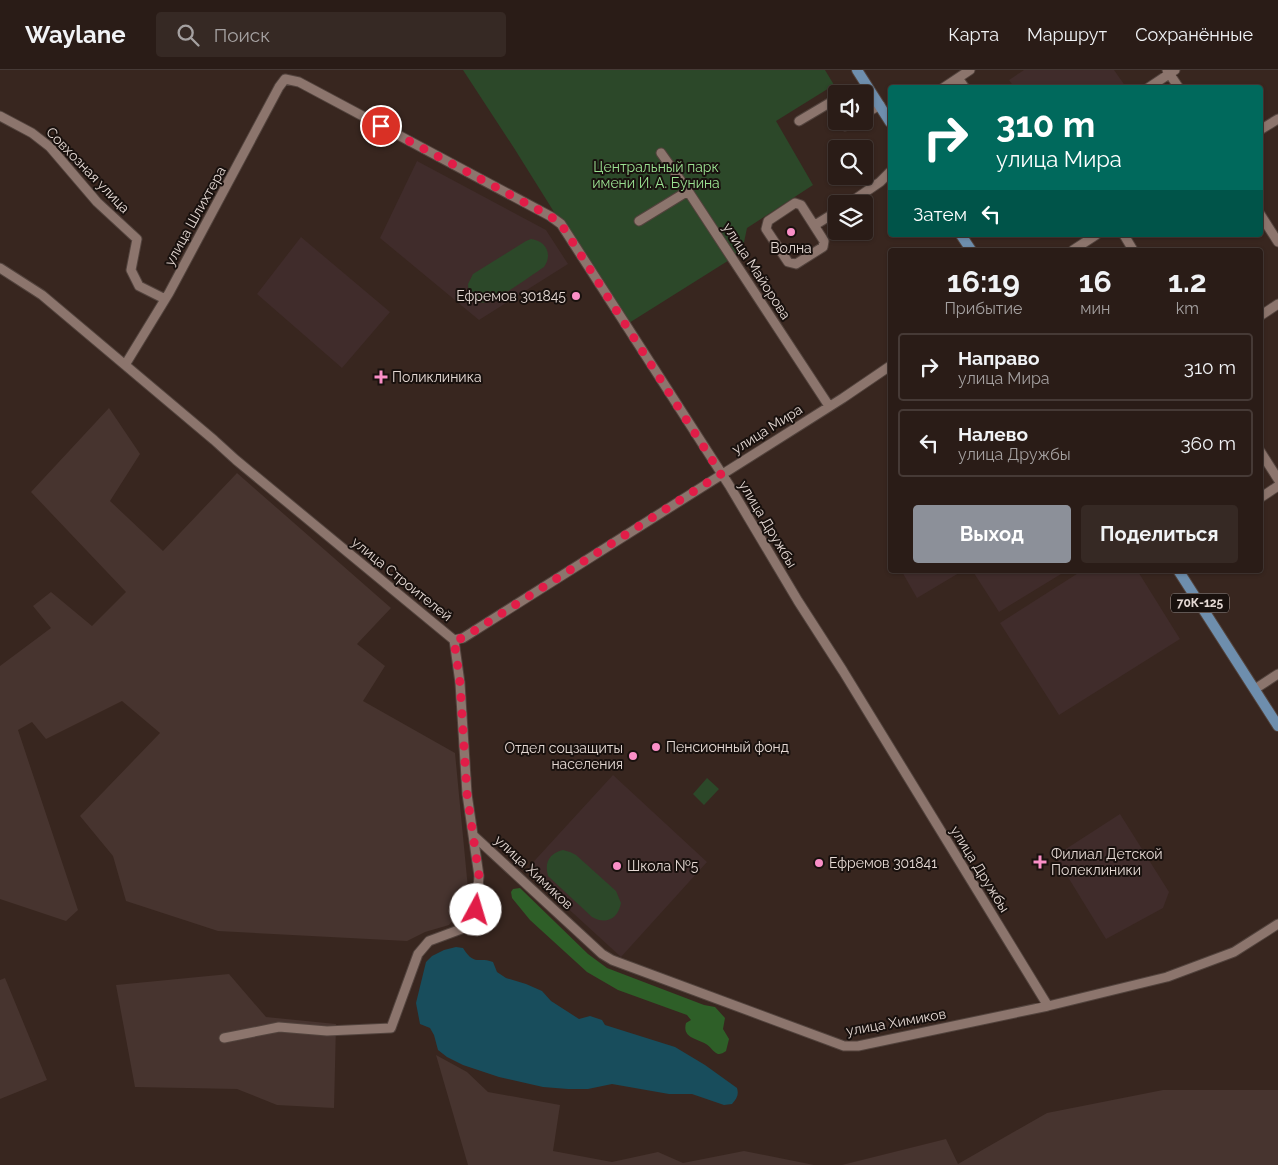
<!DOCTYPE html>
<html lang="ru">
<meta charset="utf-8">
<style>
body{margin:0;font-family:Raleway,sans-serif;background:#362924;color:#f1f3f6;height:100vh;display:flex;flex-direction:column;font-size:19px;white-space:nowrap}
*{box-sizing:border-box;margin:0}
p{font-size:16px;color:#a5a1a1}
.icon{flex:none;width:28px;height:28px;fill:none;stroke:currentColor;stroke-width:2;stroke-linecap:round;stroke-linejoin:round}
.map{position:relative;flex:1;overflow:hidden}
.sheet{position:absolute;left:888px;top:178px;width:375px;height:325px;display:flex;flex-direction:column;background:#2a1c17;border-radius:5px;box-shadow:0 1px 4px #0004,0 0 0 1px #463a36}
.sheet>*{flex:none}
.banner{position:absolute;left:888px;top:15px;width:375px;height:152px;border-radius:5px;box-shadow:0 1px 4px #0004,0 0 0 1px #463a36;background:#00695c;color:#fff;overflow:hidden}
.buttons{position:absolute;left:828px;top:15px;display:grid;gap:10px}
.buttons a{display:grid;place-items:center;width:45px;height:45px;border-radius:5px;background:#2a1c17;box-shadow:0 1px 4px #0004,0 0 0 1px #463a36;font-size:25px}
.pin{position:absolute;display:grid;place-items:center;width:42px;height:42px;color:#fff;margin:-21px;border:2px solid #fff;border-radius:50%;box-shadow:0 1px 5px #0007}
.me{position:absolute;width:55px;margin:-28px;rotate:6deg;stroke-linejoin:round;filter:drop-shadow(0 0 4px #0008)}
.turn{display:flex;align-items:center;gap:18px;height:105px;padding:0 25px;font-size:22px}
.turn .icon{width:65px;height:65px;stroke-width:2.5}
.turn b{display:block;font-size:35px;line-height:42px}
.then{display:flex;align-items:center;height:48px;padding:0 25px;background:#0003;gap:10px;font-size:19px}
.eta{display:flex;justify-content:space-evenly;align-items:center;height:85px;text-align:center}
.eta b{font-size:30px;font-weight:700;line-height:35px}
.primary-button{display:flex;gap:10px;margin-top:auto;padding:10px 25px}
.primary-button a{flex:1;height:58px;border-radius:5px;background:#8c9099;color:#fff;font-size:20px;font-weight:700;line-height:58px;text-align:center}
.primary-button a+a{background:#362924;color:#f1f3f6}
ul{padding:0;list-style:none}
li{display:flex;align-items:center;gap:15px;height:68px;margin:0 10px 8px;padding:0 15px;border:2px solid #463a36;border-radius:5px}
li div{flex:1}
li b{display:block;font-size:19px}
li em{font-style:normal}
header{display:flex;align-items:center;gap:30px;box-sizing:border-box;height:70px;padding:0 25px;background:#2a1c17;border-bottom:1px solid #463a36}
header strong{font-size:24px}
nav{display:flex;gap:28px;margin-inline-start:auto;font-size:18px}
.search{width:350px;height:45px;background:#362924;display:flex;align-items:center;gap:12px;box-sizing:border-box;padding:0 18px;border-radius:5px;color:#a5a1a1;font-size:19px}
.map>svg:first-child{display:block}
.industrial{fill:#47342f}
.education{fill:#402c2b}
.green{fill:#2c4829}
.forest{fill:#2e5f28}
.water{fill:#184d5c}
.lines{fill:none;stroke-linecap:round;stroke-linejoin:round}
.minor-casing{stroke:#52433d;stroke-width:11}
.major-casing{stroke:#52433d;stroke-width:12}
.minor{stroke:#8c756d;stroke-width:9}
.major{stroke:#6e8ead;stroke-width:10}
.route{stroke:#e11d48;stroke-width:9;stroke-dasharray:0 16.2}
.poi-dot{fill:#fa8fc7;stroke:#19110e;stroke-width:2}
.labels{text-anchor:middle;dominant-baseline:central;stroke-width:4;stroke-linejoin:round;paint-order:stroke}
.shield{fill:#19110e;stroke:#a89d99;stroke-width:1}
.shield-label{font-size:12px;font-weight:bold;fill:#e5d9d4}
.park-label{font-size:14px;fill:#9be292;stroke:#19110e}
.street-label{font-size:14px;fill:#e5d9d4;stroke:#19110e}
.poi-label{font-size:14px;fill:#e5d9d4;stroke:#19110e;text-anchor:start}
</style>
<header>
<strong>Waylane</strong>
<div class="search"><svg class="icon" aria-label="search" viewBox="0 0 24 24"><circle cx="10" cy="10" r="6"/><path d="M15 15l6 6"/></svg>Поиск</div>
<nav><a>Карта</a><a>Маршрут</a><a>Сохранённые</a></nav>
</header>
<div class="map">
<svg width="1278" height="1095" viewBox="0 0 1278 1095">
<rect width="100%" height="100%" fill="#38261f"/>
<path class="industrial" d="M109 338 140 384 110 431 163 481 237 403 391 538 357 574 385 596 363 631 455 683 469 829 449 855 425 862 407 871 218 861 126 831 113 786 80 746 160 663 122 631 46 669 32 652 18 660 78 840 66 851 0 829V596L51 558 33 536 51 522 92 556 126 522 31 422Z
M229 904 266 947 336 954 334 1038 277 1035 237 1019 135 1017 116 915Z
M5 908 47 1010 0 1029V910Z
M436 985 467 1002 488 1022 560 1035 553 1081 612 1092 658 1082 683 1093 744 1081 814 1095H468Z
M1163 1020H1278V1095H842L946 1069 958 1094 1047 1043Z"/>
<path class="education" d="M1024 0H1114L1126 17H1014L1009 10Z
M417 91 546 160 568 194 479 250 380 168Z
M301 167 390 242 342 298 257 224Z
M901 500H964L917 528Z
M972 500H1058L1061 504 999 542Z
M1083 500H1137L1180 569 1059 645 1000 553Z
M613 705 707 792 621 887 526 800Z
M1120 744 1169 822 1163 838 1106 869 1055 786Z"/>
<path class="green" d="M463 0H825L834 15 776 51 813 115 747 158 742 182 629 253 599 214 514 78Z
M531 169C546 171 553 184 544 197 532 205 499 229 487 232 475 235 468 225 468 214L473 204 526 171Z
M707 708 719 719 704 735 693 724Z
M563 780 570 782 576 785 616 821 621 833C618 849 606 855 592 847L548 806C544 792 550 783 563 780Z"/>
<path class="forest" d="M520 818 588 884 607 898 704 935 715 937 725 948 723 959 729 969 726 981C723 983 722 984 718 984 714 983 710 976 706 974 696 968 682 968 686 953L691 950 687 945 618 920 587 902 530 850 512 828 511 822 513 819Z"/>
<path class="water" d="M456 877 463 878C475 897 478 886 493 892L497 902 506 908 526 914 542 921 551 931 579 949 590 946 602 950 605 955 675 977 705 995 737 1018C739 1025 737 1028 732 1034L724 1035 692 1024H669L612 1014 588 1019H568L543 1017 499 1007 463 995 447 987 438 980 434 965 430 958 420 954 416 933 426 892 432 886 444 880Z"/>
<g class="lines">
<g class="minor-casing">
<path id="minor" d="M1167 0 1179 18
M958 8 965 18
M943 18 970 0
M1148 18 1175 0
M864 44 880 35
M0 46 32 63 50 77 97 132 137 169 131 200 139 216 165 229
M799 51 831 32 836 41
M842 51 845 56 853 51
M1260 60 1278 49
M661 83 688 121 829 336
M795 133 801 135 824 171 823 177 796 194 788 192 766 159 768 151Z
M848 134 880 112 890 102
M1260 144 1278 172
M639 151 688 121
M815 155 836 142
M1124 165 1133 180
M1073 180 1096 165
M0 198 42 225 214 370 236 390 454 570 460 613 467 724 479 806 476 840 464 858 429 871 418 884 391 958 327 961 279 957 224 968
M1260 246 1278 234
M125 295 169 223 279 17 285 9 299 12 550 146 561 154 729 415 798 531 843 601 1048 936
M1260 381 1278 409
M1260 428 1278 416
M454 570 463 568 843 328 890 296
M1255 619 1278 604
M474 766 602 884 612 890 844 976H858L1048 936 1167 907 1234 882 1278 854"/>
</g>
<g class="major-casing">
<path id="major" d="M857 0 890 52
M961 165 971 180
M1178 500 1278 656"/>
</g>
<use href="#minor" class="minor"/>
<use href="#major" class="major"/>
</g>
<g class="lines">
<path class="route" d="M381 56 550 146 561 154 721 404 463 568 454 570 460 613 467 724 479 806 476 840"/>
</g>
<g class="poi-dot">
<circle cx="791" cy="162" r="5"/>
<circle cx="576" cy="226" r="5"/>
<path d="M378.5 299.5h5v5h5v5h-5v5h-5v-5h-5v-5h5z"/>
<circle cx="656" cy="677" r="5"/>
<circle cx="633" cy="686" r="5"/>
<path d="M1037.5 784.5h5v5h5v5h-5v5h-5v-5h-5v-5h5z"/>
<circle cx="819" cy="793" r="5"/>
<circle cx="617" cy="796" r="5"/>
</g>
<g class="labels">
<rect class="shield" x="1171" y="523.5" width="58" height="19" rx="4"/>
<g class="shield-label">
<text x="1200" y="533">70К-125</text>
</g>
<g class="park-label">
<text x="656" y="97">Центральный парк<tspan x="656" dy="16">имени И. А. Бунина</tspan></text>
</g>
<g class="street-label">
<text transform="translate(88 100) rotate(46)">Совхозная улица</text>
<text transform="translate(195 146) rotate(-61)">улица Шлихтера</text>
<text transform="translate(757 201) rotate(57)">улица Майорова</text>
<text transform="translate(767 359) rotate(-32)">улица Мира</text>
<text transform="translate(768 454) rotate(59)">улица Дружбы</text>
<text transform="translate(402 509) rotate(39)">улица Строителей</text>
<text transform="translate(980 799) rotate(58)">улица Дружбы</text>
<text transform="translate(534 802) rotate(43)">улица Химиков</text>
<text transform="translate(896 952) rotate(-10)">улица Химиков</text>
</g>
<g class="poi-label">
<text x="791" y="178" text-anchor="middle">Волна</text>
<text x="566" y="226" text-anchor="end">Ефремов 301845</text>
<text x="392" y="307">Поликлиника</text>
<text x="666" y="677">Пенсионный фонд</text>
<text x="623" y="678" text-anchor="end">Отдел соцзащиты<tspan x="623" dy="16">населения</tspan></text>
<text x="1051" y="784">Филиал Детской<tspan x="1051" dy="16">Полеклиники</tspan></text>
<text x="829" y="793">Ефремов 301841</text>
<text x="627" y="796">Школа №5</text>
</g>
</g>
</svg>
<div class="buttons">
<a><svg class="icon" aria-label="sound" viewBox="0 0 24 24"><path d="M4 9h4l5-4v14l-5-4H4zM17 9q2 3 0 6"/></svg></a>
<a><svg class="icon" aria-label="search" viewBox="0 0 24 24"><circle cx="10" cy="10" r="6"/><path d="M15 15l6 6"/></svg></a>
<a><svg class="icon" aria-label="layers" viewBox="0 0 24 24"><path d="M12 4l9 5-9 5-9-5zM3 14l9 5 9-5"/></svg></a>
</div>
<div class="pin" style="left:381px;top:56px;background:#d93025"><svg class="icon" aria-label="arrive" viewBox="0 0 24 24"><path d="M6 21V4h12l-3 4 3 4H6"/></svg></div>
<svg class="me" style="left:476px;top:840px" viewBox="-20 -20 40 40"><circle r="19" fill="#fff"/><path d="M0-13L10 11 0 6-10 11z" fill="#e11d48"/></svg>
<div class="banner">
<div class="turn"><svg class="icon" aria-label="right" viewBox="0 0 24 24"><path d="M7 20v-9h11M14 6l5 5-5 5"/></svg><div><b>310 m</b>улица Мира</div></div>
<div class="then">Затем<svg class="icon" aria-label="left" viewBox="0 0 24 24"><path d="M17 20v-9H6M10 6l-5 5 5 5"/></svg></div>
</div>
<section class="sheet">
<div class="eta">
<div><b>16:19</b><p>Прибытие</p></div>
<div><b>16</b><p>мин</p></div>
<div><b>1.2</b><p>km</p></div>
</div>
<ul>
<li><svg class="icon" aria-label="right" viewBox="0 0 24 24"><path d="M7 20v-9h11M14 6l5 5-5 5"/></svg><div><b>Направо</b><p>улица Мира</p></div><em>310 m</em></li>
<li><svg class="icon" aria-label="left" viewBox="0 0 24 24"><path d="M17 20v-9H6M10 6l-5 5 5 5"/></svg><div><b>Налево</b><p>улица Дружбы</p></div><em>360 m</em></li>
</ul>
<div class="primary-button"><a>Выход</a><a>Поделиться</a></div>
</section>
</div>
